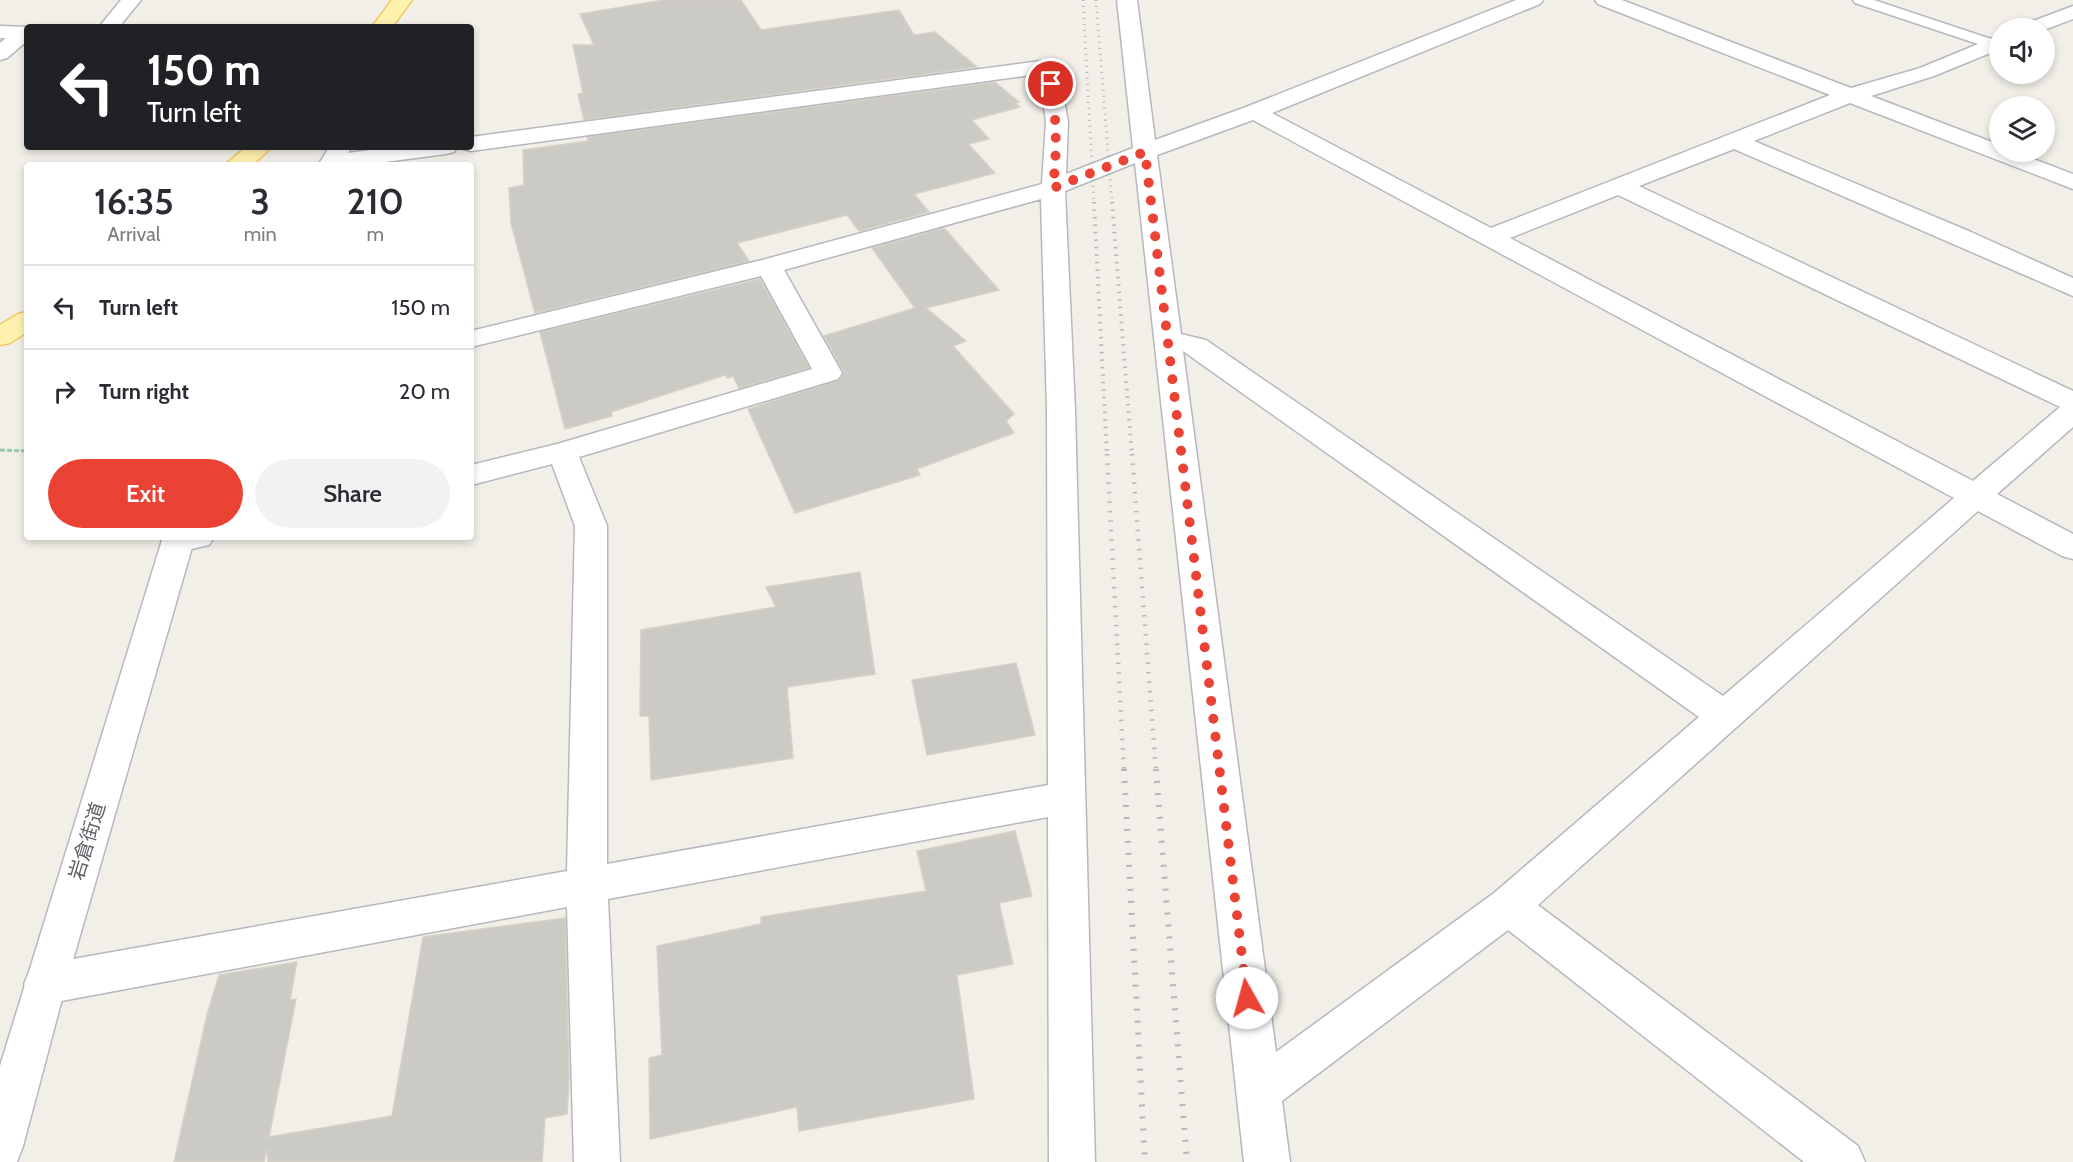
<!DOCTYPE html>
<meta charset="utf-8">
<style>
body{margin:0;font-family:Cabin,"Noto Sans JP",sans-serif;background:#f2f2f3;color:#2b2b33;height:100vh;display:flex;flex-direction:column;font-size:22px;white-space:nowrap}
*{box-sizing:border-box;margin:0}
p{font-size:20px;color:#7c7c81}
.icon{flex:none;width:33px;height:33px;fill:none;stroke:currentColor;stroke-width:2;stroke-linecap:round;stroke-linejoin:round}
.map{position:relative;flex:1;overflow:hidden}
.panel{position:absolute;left:24px;top:162px;width:450px;height:378px;display:flex;flex-direction:column;background:#fff;border-radius:6px;box-shadow:0 3px 9px #0003}
.panel>*{flex:none}
.hud{position:absolute;left:24px;top:24px;width:450px;height:126px;border-radius:6px;box-shadow:0 3px 9px #0003;background:#202124;color:#fff;overflow:hidden}
.fabs{position:absolute;left:1989px;top:18px;display:grid;gap:12px}
.fabs a{display:grid;place-items:center;width:66px;height:66px;border-radius:50%;background:#fff;box-shadow:0 3px 9px #0003;font-size:30px}
.pin{position:absolute;display:grid;place-items:center;width:51px;height:51px;color:#fff;margin:-26px;border:3px solid #fff;border-radius:50%;box-shadow:0 2px 6px #0007}
.me{position:absolute;width:66px;margin:-33px;rotate:353deg;stroke-linejoin:round;filter:drop-shadow(0 0 4px #0008)}
.turn{display:flex;align-items:center;gap:21px;height:126px;padding:0 24px;font-size:27px}
.turn .icon{width:78px;height:78px;stroke-width:2.5}
.turn b{display:block;font-size:42px;line-height:51px}
.eta{display:flex;justify-content:space-evenly;align-items:center;height:102px;text-align:center}
.eta b{font-size:36px;font-weight:600;line-height:42px}
.cta{display:flex;gap:12px;margin-top:auto;padding:12px 24px}
.cta a{flex:1;height:69px;border-radius:36px;background:#ea4335;color:#fff;font-size:24px;font-weight:600;line-height:69px;text-align:center}
.cta a+a{background:#f2f2f3;color:#2b2b33}
ul{padding:0;list-style:none}
li{display:flex;align-items:center;gap:18px;height:84px;padding:0 24px;border-top:2px solid #e1e1e2}
li div{flex:1}
li b{display:block;font-size:22px}
li em{font-style:normal}
.map>svg:first-child{display:block}
.building{fill:#cccac5;stroke:#d6d1c6;stroke-width:1.5}
.lines{fill:none;stroke-linecap:round;stroke-linejoin:round}
.lane-casing{stroke:#b5b8bc;stroke-width:3}
.street-casing{stroke:#b5b8bc;stroke-width:3}
.secondary-casing{stroke:#b6babf;stroke-width:3}
.primary-casing{stroke:#f2c960;stroke-width:3}
.path{stroke:#9cc7a9;stroke-width:3;stroke-dasharray:5 2;stroke-linecap:butt}
.lane{fill:#fff;fill-rule:evenodd}
.street{fill:#fff;fill-rule:evenodd}
.secondary{fill:#fff;fill-rule:evenodd}
.primary{fill:#fff2af;fill-rule:evenodd}
.rail-far3{stroke:#b6b7b8;stroke-width:3;stroke-dasharray:1 5;stroke-linecap:butt}
.rail-far2{stroke:#b6b7b8;stroke-width:4;stroke-dasharray:1.5 6;stroke-linecap:butt}
.rail-far1{stroke:#b6b7b8;stroke-width:4.5;stroke-dasharray:1.5 8;stroke-linecap:butt}
.rail{stroke:#b6b7b8;stroke-width:6;stroke-dasharray:2 10;stroke-linecap:butt}
.route{stroke:#ea4335;stroke-width:10;stroke-dasharray:0 18}
.labels{text-anchor:middle;dominant-baseline:central;stroke-width:5;stroke-linejoin:round;paint-order:stroke}
.street-label{font-size:20px;fill:#5f6368;stroke:#fff}
</style>
<div class="map">
<svg width="2073" height="1162" viewBox="0 0 2073 1162">
<rect width="100%" height="100%" fill="#f1efe8"/>
<path class="building" d="M664 0H741L761 30 899 10 914 35 935 32 977 67 584 120 578 94 583 93 573 45H594L580 14Z
M995 82 1019 102 1015 103 1020 107 972 120 989 139 968 144 995 173 914 194 929 212 859 231 847 215 737 243 749 261 535 313 511 223 509 188 524 185 523 150 588 141 587 137Z
M944 228 999 290 926 308 966 341 953 346 1014 414 1006 421 1014 433 917 469 920 475 795 513 748 409 840 380 844 372 824 336 915 308 872 248Z
M760 279 809 368 739 388 733 376 727 378 725 375 611 412 612 416 565 429 540 332Z
M860 572 875 674 787 687 793 758 651 780 649 716H640L641 630 776 607 766 587Z
M1016 663 1035 735 927 755 912 680Z
M1015 831 1032 896 999 903 1013 964 957 975 974 1099 799 1131 797 1107 650 1139 649 1058 662 1055 657 946 761 924V917L926 891 917 851Z
M565 918 569 1079 567 1114 545 1118 542 1162H268L267 1148 264 1162H174L207 1015 219 975 297 962 290 1000 296 999 269 1137 392 1116 423 937Z"/>
<g class="lines">
<g class="lane-casing">
<path id="lane" d="M1853 0H1874L1997 41 1999 44 1992 48 1987 47 1855 3Z"/>
</g>
<g class="street-casing">
<path id="street" d="M121 0H141L119 27H99Z
M1117 0H1137L1155 140 1246 107 1516 0H1543L1540 4 1272 113 1491 228 1830 95 1598 4 1595 0H1622L1851 88 1920 68 2000 35V49L1934 76 1871 96 2000 145V152H2015L2073 174V189L1850 103 1754 141 1971 232 2073 278V296L1734 149 1639 186 2073 391V427L1997 494 2073 534V559L2062 556 1978 511 1538 905 1858 1146 1865 1162H1804L1508 930 1282 1101 1290 1162H1244L1135 163 1065 191 1075 410 1095 1162H1049L1048 817 608 899 620 1162H574L567 907 45 1004 30 998 24 984 30 970 45 964 567 871 575 526 552 464 471 485V465L557 444 812 369 761 276 471 347V331L762 260 1042 184 1046 122 1039 74 471 151 463 149 462 147H471V137L1048 60 1055 62 1058 66 1068 122 1066 174 1133 148ZM1253 120 1954 498 1723 696 1206 340 1181 334 1157 155ZM1618 195 2060 407 1973 481 1510 238ZM1041 199 1047 410 1048 785 607 864V526L579 457 838 379 842 373 784 270ZM1183 351 1699 717 1494 893 1276 1052Z
M2073 6V19L2044 30 2022 28 2025 24Z
M24 27 27 28V41L7 58 0 60V43L17 29Z
M394 147H457L454 152 446 154 362 165H322L320 162 324 157 332 155Z
M164 537H214L209 545 178 552 167 549 162 541Z"/>
</g>
<g class="secondary-casing">
<path id="secondary" d="M0 26 27 27V39L0 38Z
M329 147H351L343 165H319Z
M163 537H195L66 984 23 1146 17 1162H0V1066Z"/>
</g>
<g class="primary-casing">
<path id="primary" d="M392 0H412L392 27H372Z
M246 147H272L252 165H225Z
M27 312V332L10 343 0 345V325L18 314Z"/>
</g>
<path class="path" d="M0 450 27 451"/>
<use href="#lane" class="lane"/>
<use href="#street" class="street"/>
<use href="#secondary" class="secondary"/>
<use href="#primary" class="primary"/>
<path class="rail-far3" d="M1083 0 1094 203
M1096 0 1112 203"/>
<path class="rail-far2" d="M1094 202 1107 456
M1112 202 1132 456"/>
<path class="rail-far1" d="M1107 454 1124 771
M1132 454 1156 771"/>
<path class="rail" d="M1124 769 1145 1162
M1156 769 1187 1162"/>
</g>
<g class="lines">
<path class="route" d="M1051 84C1057 122 1057 151 1053 188L1145 152 1247 998"/>
</g>
<g class="labels">
<g class="street-label">
<text transform="translate(87 841) rotate(-73)">岩倉街道</text>
</g>
</g>
</svg>
<div class="fabs">
<a><svg class="icon" aria-label="sound" viewBox="0 0 24 24"><path d="M4 9h4l5-4v14l-5-4H4zM17 9q2 3 0 6"/></svg></a>
<a><svg class="icon" aria-label="layers" viewBox="0 0 24 24"><path d="M12 4l9 5-9 5-9-5zM3 14l9 5 9-5"/></svg></a>
</div>
<div class="pin" style="left:1051px;top:84px;background:#d93025"><svg class="icon" aria-label="arrive" viewBox="0 0 24 24"><path d="M6 21V4h12l-3 4 3 4H6"/></svg></div>
<svg class="me" style="left:1247px;top:998px" viewBox="-20 -20 40 40"><circle r="19" fill="#fff"/><path d="M0-13L10 11 0 6-10 11z" fill="#ea4335"/></svg>
<div class="hud">
<div class="turn"><svg class="icon" aria-label="left" viewBox="0 0 24 24"><path d="M17 20v-9H6M10 6l-5 5 5 5"/></svg><div><b>150 m</b>Turn left</div></div>
</div>
<section class="panel">
<div class="eta">
<div><b>16:35</b><p>Arrival</p></div>
<div><b>3</b><p>min</p></div>
<div><b>210</b><p>m</p></div>
</div>
<ul>
<li><svg class="icon" aria-label="left" viewBox="0 0 24 24"><path d="M17 20v-9H6M10 6l-5 5 5 5"/></svg><div><b>Turn left</b></div><em>150 m</em></li>
<li><svg class="icon" aria-label="right" viewBox="0 0 24 24"><path d="M7 20v-9h11M14 6l5 5-5 5"/></svg><div><b>Turn right</b></div><em>20 m</em></li>
</ul>
<div class="cta"><a>Exit</a><a>Share</a></div>
</section>
</div>
